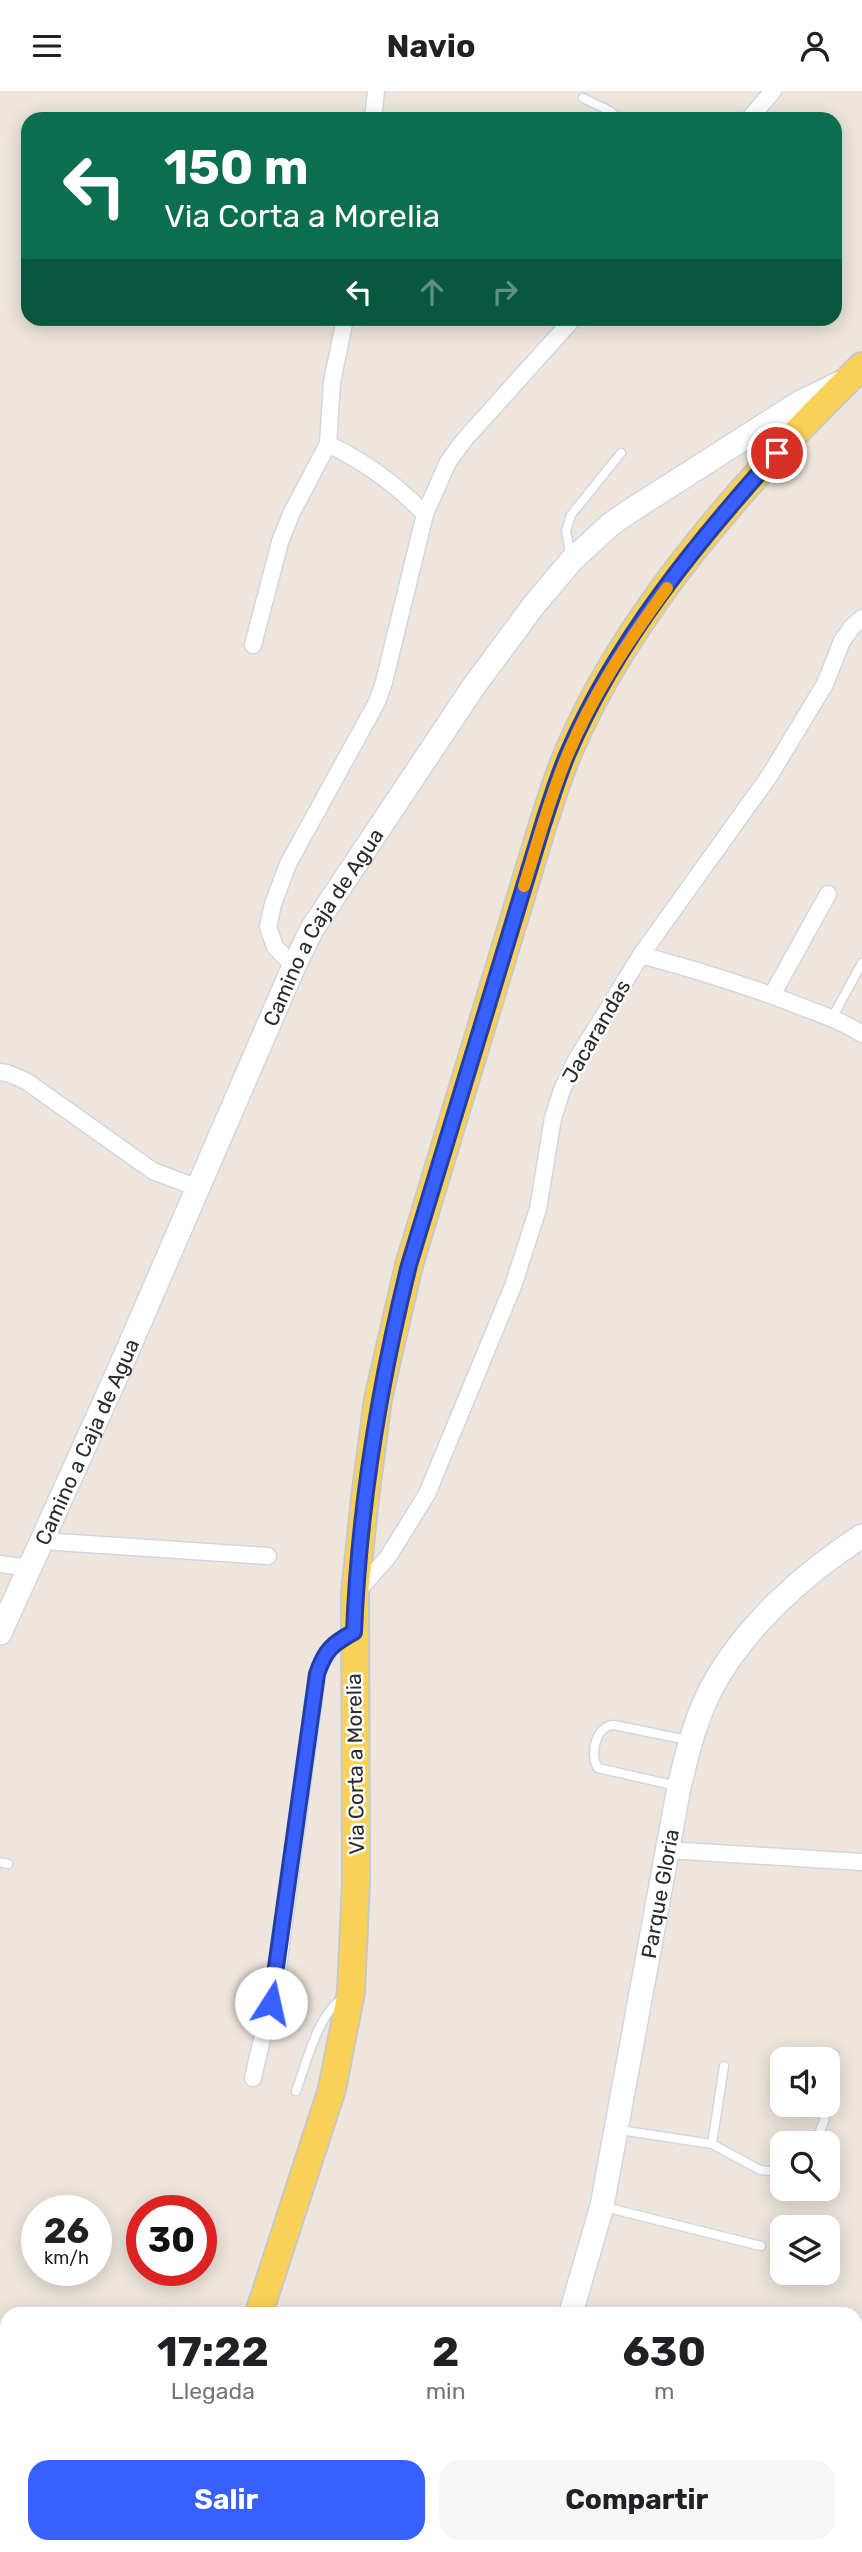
<!DOCTYPE html>
<html lang="es">
<style>
body{margin:0;font-family:Rubik,sans-serif;background:#f6f6f6;color:#202124;height:100vh;display:flex;flex-direction:column;font-size:26px;white-space:nowrap}
*{box-sizing:border-box;margin:0}
p{font-size:23px;color:#757577}
.icon{flex:none;width:38px;height:38px;fill:none;stroke:currentColor;stroke-width:2;stroke-linecap:round;stroke-linejoin:round}
.map{position:relative;flex:1;overflow:hidden}
.panel{position:absolute;left:0px;top:2216px;width:863px;height:247px;display:flex;flex-direction:column;background:#fff;border-radius:21px 21px 0 0;box-shadow:0 4px 18px #0003}
.panel>*{flex:none}
.top-card{position:absolute;left:21px;top:21px;width:821px;height:214px;border-radius:21px;box-shadow:0 4px 18px #0003;background:#0b6e4f;color:#fff;overflow:hidden}
.buttons{position:absolute;left:770px;top:1956px;display:grid;gap:14px}
.buttons a{display:grid;place-items:center;width:70px;height:70px;border-radius:14px;background:#fff;box-shadow:0 4px 18px #0003;font-size:35px}
.speed{position:absolute;left:21px;top:2104px;display:flex;gap:14px;font-size:35px;font-weight:700;text-align:center}
.speed>*{display:grid;place-content:center;width:91px;height:91px;border-radius:50%;background:#fff;box-shadow:0 4px 18px #0003;line-height:1}
.speed small{font-size:18px;font-weight:400}
.speed .limit{border:10px solid #d22;background:#fff;color:#111}
.pin{position:absolute;display:grid;place-items:center;width:60px;height:60px;color:#fff;margin:-30px;border:4px solid #fff;border-radius:50%;box-shadow:0 2px 7px #0007}
.me{position:absolute;width:77px;margin:-38px;rotate:10deg;stroke-linejoin:round;filter:drop-shadow(0 0 5px #0008)}
.turn{display:flex;align-items:center;gap:24px;height:147px;padding:0 28px;font-size:32px}
.turn .icon{width:91px;height:91px;stroke-width:2.5}
.turn b{display:block;font-size:49px;line-height:60px}
.lanes{display:flex;align-items:center;height:66px;padding:0 28px;background:#0003;justify-content:center;gap:35px;direction:ltr}
.lanes .off{opacity:.35}
.eta{display:flex;justify-content:space-evenly;align-items:center;height:119px;text-align:center}
.eta b{font-size:42px;font-weight:700;line-height:49px}
.button{display:flex;gap:14px;margin-top:auto;padding:14px 28px}
.button a{flex:1;height:80px;border-radius:21px;background:#385fff;color:#fff;font-size:28px;font-weight:700;line-height:80px;text-align:center}
.button a+a{background:#f6f6f6;color:#202124}
header{display:flex;justify-content:space-between;align-items:center;height:91px;padding:0 28px;background:#fff;font-size:32px;font-weight:700}
.map>svg:first-child{display:block}
.lines{fill:none;stroke-linecap:round;stroke-linejoin:round}
.service-casing{stroke:#d1d5e5;stroke-width:11}
.minor-casing{stroke:#d1d5e5;stroke-width:19}
.secondary-casing{stroke:#d1d5e5;stroke-width:26}
.primary-casing{stroke:#c8c8c8;stroke-width:30}
.service{stroke:#fff;stroke-width:8}
.minor{stroke:#fff;stroke-width:16}
.secondary{stroke:#fff;stroke-width:23}
.primary{stroke:#f9d156;stroke-width:26}
.route-casing{stroke:#243ea6;stroke-width:18}
.route{stroke:#385fff;stroke-width:12}
.slow{stroke:#f59e0b;stroke-width:12}
.labels{text-anchor:middle;dominant-baseline:central;stroke-width:5;stroke-linejoin:round;paint-order:stroke}
.street-label{font-size:21px;fill:#2b2b2b;stroke:#fff}
</style>
<header><svg class="icon" aria-label="menu" viewBox="0 0 24 24"><path d="M4 6h16M4 12h16M4 18h16"/></svg>Navio<svg class="icon" aria-label="person" viewBox="0 0 24 24"><circle cx="12" cy="8" r="4"/><path d="M4 21q1-7 8-7t8 7"/></svg></header>
<div class="map">
<svg width="862" height="2461" viewBox="0 0 862 2461">
<rect width="100%" height="100%" fill="#eee6dc"/>
<g class="lines">
<g class="service-casing">
<path id="service" d="M583 7 610 20 619 28
M571 466 566 440 571 424 621 362
M832 927 862 872
M677 1695 598 1677C589 1664 596 1634 614 1634L687 1649
M0 1771 8 1773
M296 2000C307 1971 317 1924 343 1907
M828 2006 834 1963
M620 2039 712 2053 760 2079 782 2081
M712 2053 724 1975
M815 2053 824 2030 826 2014
M605 2116 761 2155
M349 2461 352 2455"/>
</g>
<g class="minor-casing">
<path id="minor" d="M373 28 376 0
M749 28 773 0
M328 353C367 372 394 392 425 423
M253 554 280 451 291 423 328 353 332 291 345 228
M641 864C696 879 750 895 802 916 823 924 844 931 862 943
M294 875 275 856 268 836 273 813 288 773 377 611 384 591 425 423 448 371 465 348 573 228
M772 904 828 803
M0 981 7 982 26 990 153 1080 198 1097
M42 1450 268 1465
M0 1473 30 1477
M356 1502 388 1466 427 1403 513 1195 538 1118 553 1027 562 999 575 971 641 864 770 684 825 593 842 550 852 536 862 527
M667 1759 862 1771
M253 1987 277 1884 317 1583C325 1561 333 1552 354 1541
M116 2461 120 2455
M218 2461 220 2455
M382 2461 387 2455"/>
</g>
<g class="secondary-casing">
<g id="secondary">
<path id="s1" d="M0 1542 119 1279 294 875 312 838 474 595 534 514 572 469 610 434 627 422 799 312 840 292"/>
<path id="s2" d="M571 2222 602 2115 679 1696C687 1663 695 1629 711 1598 744 1536 803 1483 862 1445"/>
<path d="M449 2461 453 2455"/>
</g>
</g>
<g class="primary-casing">
<path id="primary" d="M259 2222 332 1998 351 1901 356 1790 355 1502 365 1407 378 1308 409 1174 543 733C551 709 558 685 568 662 628 519 752 382 862 275
M175 2461 177 2455"/>
</g>
<use href="#service" class="service"/>
<use href="#minor" class="minor"/>
<use href="#secondary" class="secondary"/>
<use href="#primary" class="primary"/>
</g>
<g class="lines">
<g class="route-casing">
<path id="route" d="M271 1912 317 1583C325 1559 332 1553 354 1541 359 1417 379 1295 409 1174L543 733C551 709 558 685 568 662 616 550 696 452 777 362"/>
</g>
<use href="#route" class="route"/>
<path class="slow" d="M524 795C538 751 550 705 568 663 593 603 629 549 667 497"/>
</g>
<g class="labels">
<g class="street-label">
<text stroke="none"><textPath href="#s1" startOffset="777">Camino a Caja de Agua</textPath></text>
<text transform="translate(596 940) rotate(-60)">Jacarandas</text>
<text stroke="none"><textPath href="#s1" startOffset="210">Camino a Caja de Agua</textPath></text>
<text transform="translate(355 1673) rotate(-91)">Via Corta a Morelia</text>
<text stroke="none"><textPath href="#s2" startOffset="429">Parque Gloria</textPath></text>
</g>
</g>
</svg>
<div class="buttons">
<a><svg class="icon" aria-label="sound" viewBox="0 0 24 24"><path d="M4 9h4l5-4v14l-5-4H4zM17 9q2 3 0 6"/></svg></a>
<a><svg class="icon" aria-label="search" viewBox="0 0 24 24"><circle cx="10" cy="10" r="6"/><path d="M15 15l6 6"/></svg></a>
<a><svg class="icon" aria-label="layers" viewBox="0 0 24 24"><path d="M12 4l9 5-9 5-9-5zM3 14l9 5 9-5"/></svg></a>
</div>
<div class="speed"><div>26<small>km/h</small></div><div class="limit">30</div></div>
<div class="pin" style="left:777px;top:362px;background:#d93025"><svg class="icon" aria-label="arrive" viewBox="0 0 24 24"><path d="M6 21V4h12l-3 4 3 4H6"/></svg></div>
<svg class="me" style="left:271px;top:1912px" viewBox="-20 -20 40 40"><circle r="19" fill="#fff"/><path d="M0-13L10 11 0 6-10 11z" fill="#385fff"/></svg>
<div class="top-card">
<div class="turn"><svg class="icon" aria-label="left" viewBox="0 0 24 24"><path d="M17 20v-9H6M10 6l-5 5 5 5"/></svg><div><b>150 m</b>Via Corta a Morelia</div></div>
<div class="lanes"><svg class="icon" aria-label="left" viewBox="0 0 24 24"><path d="M17 20v-9H6M10 6l-5 5 5 5"/></svg><svg class="icon off" aria-label="ahead" viewBox="0 0 24 24"><path d="M12 20V5M6 11l6-6 6 6"/></svg><svg class="icon off" aria-label="right" viewBox="0 0 24 24"><path d="M7 20v-9h11M14 6l5 5-5 5"/></svg></div>
</div>
<section class="panel">
<div class="eta">
<div><b>17:22</b><p>Llegada</p></div>
<div><b>2</b><p>min</p></div>
<div><b>630</b><p>m</p></div>
</div>
<div class="button"><a>Salir</a><a>Compartir</a></div>
</section>
</div>
